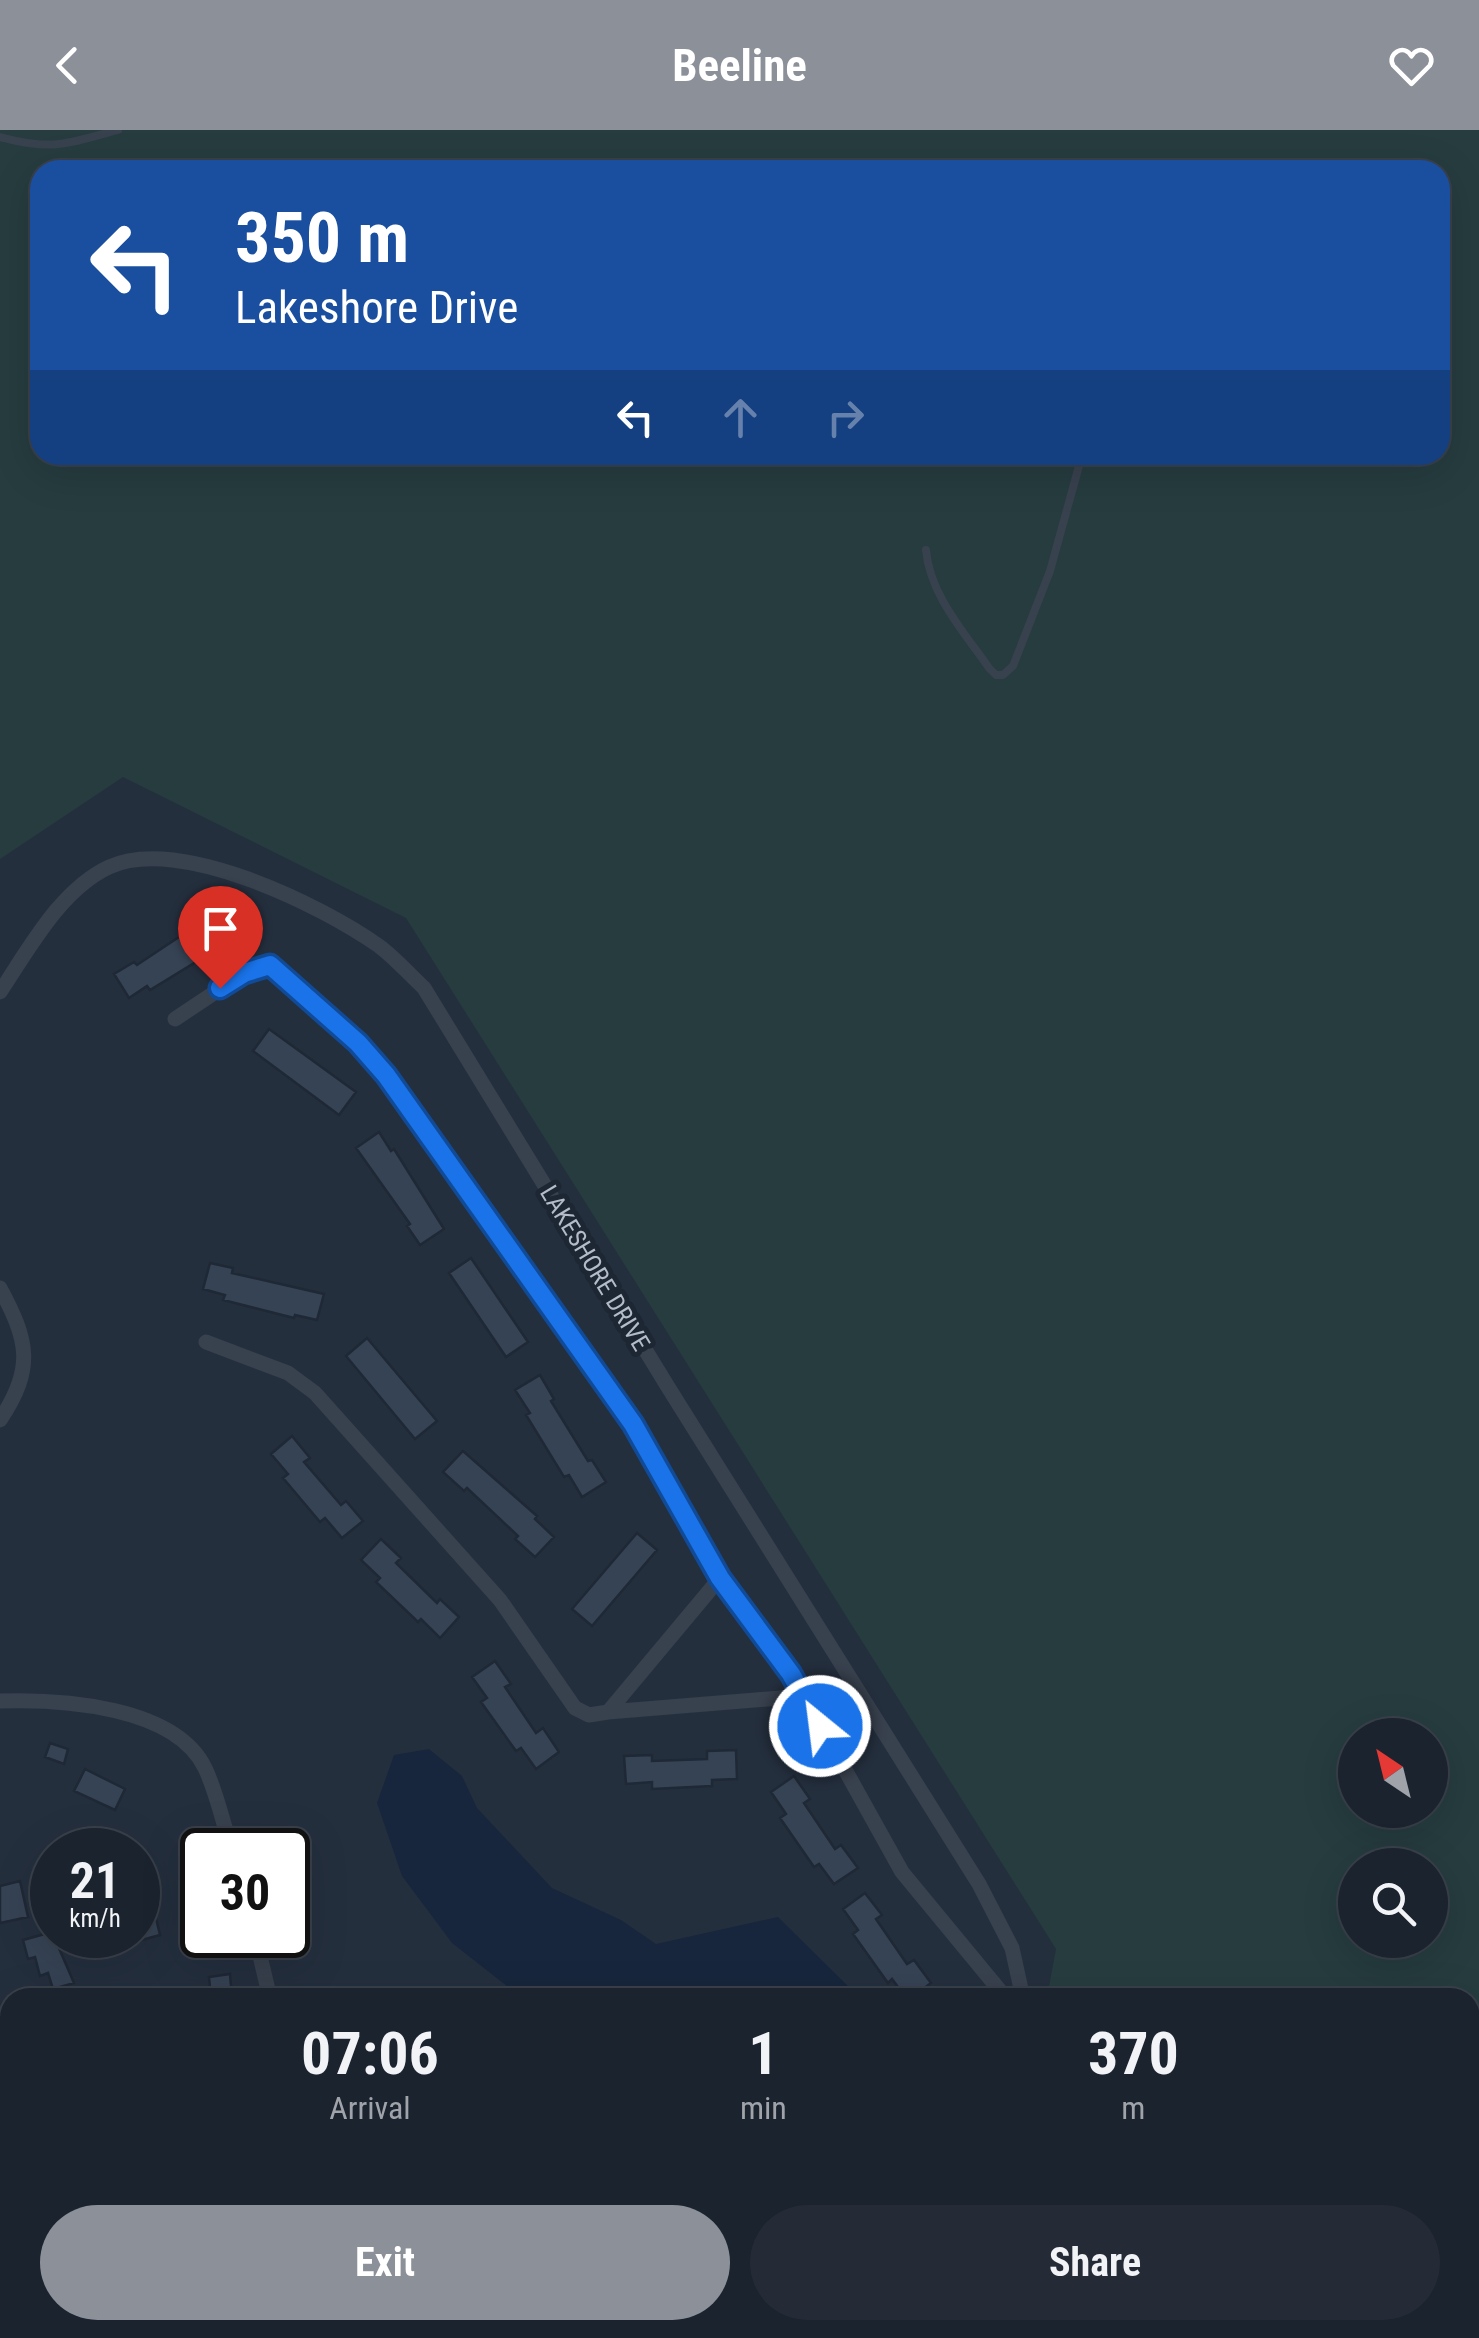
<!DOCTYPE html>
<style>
body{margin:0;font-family:"Roboto Condensed",sans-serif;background:#242b36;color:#f1f3f6;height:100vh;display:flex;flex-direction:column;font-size:38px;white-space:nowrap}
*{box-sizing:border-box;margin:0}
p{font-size:32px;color:#a0a4aa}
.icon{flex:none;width:55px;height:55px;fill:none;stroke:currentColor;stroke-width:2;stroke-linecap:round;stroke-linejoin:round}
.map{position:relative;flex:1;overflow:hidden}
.side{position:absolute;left:0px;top:1858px;width:1480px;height:352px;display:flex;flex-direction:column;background:#1b232e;border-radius:30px 30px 0 0;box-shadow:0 10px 40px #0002,0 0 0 2px #39404a}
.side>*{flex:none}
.top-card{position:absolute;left:30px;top:30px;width:1420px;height:305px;border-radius:30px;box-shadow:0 10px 40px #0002,0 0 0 2px #39404a;background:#1a4fa0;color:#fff;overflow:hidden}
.needle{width:65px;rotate:325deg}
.fabs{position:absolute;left:1338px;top:1588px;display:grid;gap:20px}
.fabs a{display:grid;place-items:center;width:110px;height:110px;border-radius:50%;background:#1b232e;box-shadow:0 10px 40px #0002,0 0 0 2px #39404a;font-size:50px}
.speed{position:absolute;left:30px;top:1698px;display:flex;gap:20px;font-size:50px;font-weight:700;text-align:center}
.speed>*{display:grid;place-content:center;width:130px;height:130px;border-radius:50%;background:#1b232e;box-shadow:0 10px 40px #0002,0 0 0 2px #39404a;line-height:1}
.speed small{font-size:25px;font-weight:400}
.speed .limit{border:5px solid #111;border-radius:15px;background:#fff;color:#111}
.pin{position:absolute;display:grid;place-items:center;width:85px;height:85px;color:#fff;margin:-102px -42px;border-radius:50% 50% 50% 0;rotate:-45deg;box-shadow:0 0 10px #0007}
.pin .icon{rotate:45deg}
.me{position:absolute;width:110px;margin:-55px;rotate:331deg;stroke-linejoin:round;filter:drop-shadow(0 0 8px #0008)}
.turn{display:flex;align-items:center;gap:35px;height:210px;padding:0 40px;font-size:45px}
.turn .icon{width:130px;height:130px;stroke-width:2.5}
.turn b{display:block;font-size:70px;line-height:85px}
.lanes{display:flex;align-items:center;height:95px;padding:0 40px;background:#0003;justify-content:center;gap:50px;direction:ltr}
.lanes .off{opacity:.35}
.eta{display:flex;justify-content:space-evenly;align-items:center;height:170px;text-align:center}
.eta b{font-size:60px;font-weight:700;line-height:70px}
.cta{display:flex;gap:20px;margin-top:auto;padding:20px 40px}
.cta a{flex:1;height:115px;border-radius:60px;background:#8c9099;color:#fff;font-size:40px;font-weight:700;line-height:115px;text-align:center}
.cta a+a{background:#242b36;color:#f1f3f6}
header{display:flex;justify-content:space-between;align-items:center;height:130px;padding:0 40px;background:#8c9099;color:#fff;font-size:45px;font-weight:700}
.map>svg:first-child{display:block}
.green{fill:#263c3f;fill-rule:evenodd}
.water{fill:#17263c}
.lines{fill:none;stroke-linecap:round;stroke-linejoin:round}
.stream{stroke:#17263c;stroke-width:5}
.building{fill:#364354;stroke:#1f2835;stroke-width:2.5}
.service{stroke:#38414e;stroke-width:8}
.minor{stroke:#38414e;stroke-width:15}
.route-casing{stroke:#114b97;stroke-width:25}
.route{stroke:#1a73e8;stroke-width:18}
.labels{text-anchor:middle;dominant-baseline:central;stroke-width:10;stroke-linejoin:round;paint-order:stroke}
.street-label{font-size:25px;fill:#b4bcc9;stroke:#1d2633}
</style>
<header><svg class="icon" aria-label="back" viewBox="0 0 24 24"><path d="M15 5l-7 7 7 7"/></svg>Beeline<svg class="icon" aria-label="heart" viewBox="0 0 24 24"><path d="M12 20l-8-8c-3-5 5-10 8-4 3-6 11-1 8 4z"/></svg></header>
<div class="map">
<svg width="1479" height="2208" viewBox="0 0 1479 2208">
<rect width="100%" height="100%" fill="#242f3e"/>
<path class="green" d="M0 0H1479V2208H977L979 2200H1470V1868L1047 1867 1056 1819 406 788 123 647 0 729ZM40 40H1440V325H40ZM1355 1605H1430V1680H1355ZM1355 1735H1430V1810H1355Z"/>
<path class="water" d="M429 1619 462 1646 477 1678 552 1758 621 1790 656 1814 778 1787 859 1867H521L452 1813 402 1746 377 1673 394 1625Z"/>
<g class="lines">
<path class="stream" d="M1470 2017 1479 2014"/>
</g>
<path class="building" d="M215 783 229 807 210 819 212 822 150 860 147 856 129 868 114 844 134 832 137 835Z
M269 899 356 962 339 985 253 921Z
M379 1002 391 1021 394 1019 444 1099 420 1115 407 1096 410 1094 356 1018Z
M471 1128 528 1212 506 1227 449 1143Z
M210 1133 233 1138 232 1143 324 1164 317 1190 295 1185 294 1188 223 1170 225 1165 203 1159Z
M367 1208 437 1291 415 1309 346 1226Z
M540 1245 554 1269 551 1271 588 1331 592 1330 606 1352 582 1367 569 1345 564 1347 526 1285 530 1283 515 1260Z
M292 1306 310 1328 304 1332 341 1375 346 1371 363 1391 342 1408 325 1388 320 1392 283 1348 288 1344 271 1324Z
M463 1321 537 1386 535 1389 554 1407 535 1427 515 1409 518 1406 467 1358 464 1361 443 1342Z
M637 1403 657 1420 592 1496 572 1479Z
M381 1409 401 1428 396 1433 437 1473 440 1469 459 1487 440 1508 421 1489 418 1492 376 1452 380 1448 361 1430Z
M495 1531 511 1554 505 1557 536 1603 543 1598 559 1622 536 1639 521 1618 516 1621 481 1572 487 1568 472 1547Z
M50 1613 68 1619 64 1634 45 1627Z
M736 1620 737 1649 712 1650V1656L652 1659V1652L626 1654 624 1626 652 1625V1631L707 1629V1621Z
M85 1639 125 1659 115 1680 74 1661Z
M794 1646 810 1669 804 1673 835 1719 841 1715 858 1738 834 1754 819 1734 814 1737 780 1688 786 1684 771 1662Z
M20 1751 28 1787 0 1793V1756Z
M865 1763 882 1785 876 1789 907 1834 914 1830 931 1853 911 1868H906L892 1849 888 1853 853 1804 858 1800 843 1779Z
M155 1784 160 1805 127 1814 125 1805H138V1789Z
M52 1802 74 1853 53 1859 48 1843 40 1846 35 1827 28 1829 23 1810Z
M230 1844 232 1868H211L209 1847Z
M118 1858 121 1868H99L98 1864Z
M90 2200H127L129 2208H92Z
M243 2200H265L266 2208H245Z
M576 2200H655V2208H576Z
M696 2200H758L759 2208H696Z"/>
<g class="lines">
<path class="service" d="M0 7C53 21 66 14 118 0
M926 420C930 465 964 502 989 538L996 545H1003L1013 536 1050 441 1082 325"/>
<path class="minor" d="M0 862C29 819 60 760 109 737 179 705 321 775 379 816 395 828 409 844 424 858L668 1257 979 1754 1012 1818 1023 1868
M175 889 244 843 270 835 358 913 386 945 633 1294 720 1448
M0 1158C28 1210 35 1238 0 1290
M206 1212 288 1243 315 1263 500 1470 575 1578 589 1585 608 1582
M804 1566 608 1582 720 1448 791 1544 804 1566 902 1742 1006 1868
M0 1571C61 1569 175 1576 205 1638 217 1663 223 1694 232 1720
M255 1805 270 1868
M0 2036 10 2078
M39 2200 41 2208
M351 2200 352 2208
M947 2208 949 2200"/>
</g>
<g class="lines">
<g class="route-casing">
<path id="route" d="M220 858 244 843 270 835 358 913 386 945 633 1294 720 1448 791 1544 820 1596"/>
</g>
<use href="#route" class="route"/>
</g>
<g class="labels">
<g class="street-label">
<text transform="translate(595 1138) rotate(59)">LAKESHORE DRIVE</text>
</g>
</g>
</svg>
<div class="fabs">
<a><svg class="needle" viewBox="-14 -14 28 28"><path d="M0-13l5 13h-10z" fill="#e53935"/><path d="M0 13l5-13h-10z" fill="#a0a4aa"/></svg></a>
<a><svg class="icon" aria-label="search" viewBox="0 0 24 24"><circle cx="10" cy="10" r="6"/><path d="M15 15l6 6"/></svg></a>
</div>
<div class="speed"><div>21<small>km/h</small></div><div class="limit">30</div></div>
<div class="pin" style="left:220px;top:858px;background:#d93025"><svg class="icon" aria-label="arrive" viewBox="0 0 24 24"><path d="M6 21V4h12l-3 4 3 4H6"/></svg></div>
<svg class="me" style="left:820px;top:1596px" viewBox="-20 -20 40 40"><circle r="17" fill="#1a73e8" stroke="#fff" stroke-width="3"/><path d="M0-11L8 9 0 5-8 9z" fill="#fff"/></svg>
<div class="top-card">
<div class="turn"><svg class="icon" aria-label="left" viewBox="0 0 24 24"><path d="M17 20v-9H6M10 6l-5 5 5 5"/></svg><div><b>350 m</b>Lakeshore Drive</div></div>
<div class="lanes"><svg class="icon" aria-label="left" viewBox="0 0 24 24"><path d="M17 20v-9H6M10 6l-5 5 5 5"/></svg><svg class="icon off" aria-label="ahead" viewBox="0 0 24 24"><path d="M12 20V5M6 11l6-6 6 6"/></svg><svg class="icon off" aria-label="right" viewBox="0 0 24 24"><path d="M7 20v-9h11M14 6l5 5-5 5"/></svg></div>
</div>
<section class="side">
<div class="eta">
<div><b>07:06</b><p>Arrival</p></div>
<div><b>1</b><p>min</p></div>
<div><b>370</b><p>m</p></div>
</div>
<div class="cta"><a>Exit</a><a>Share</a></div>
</section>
</div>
